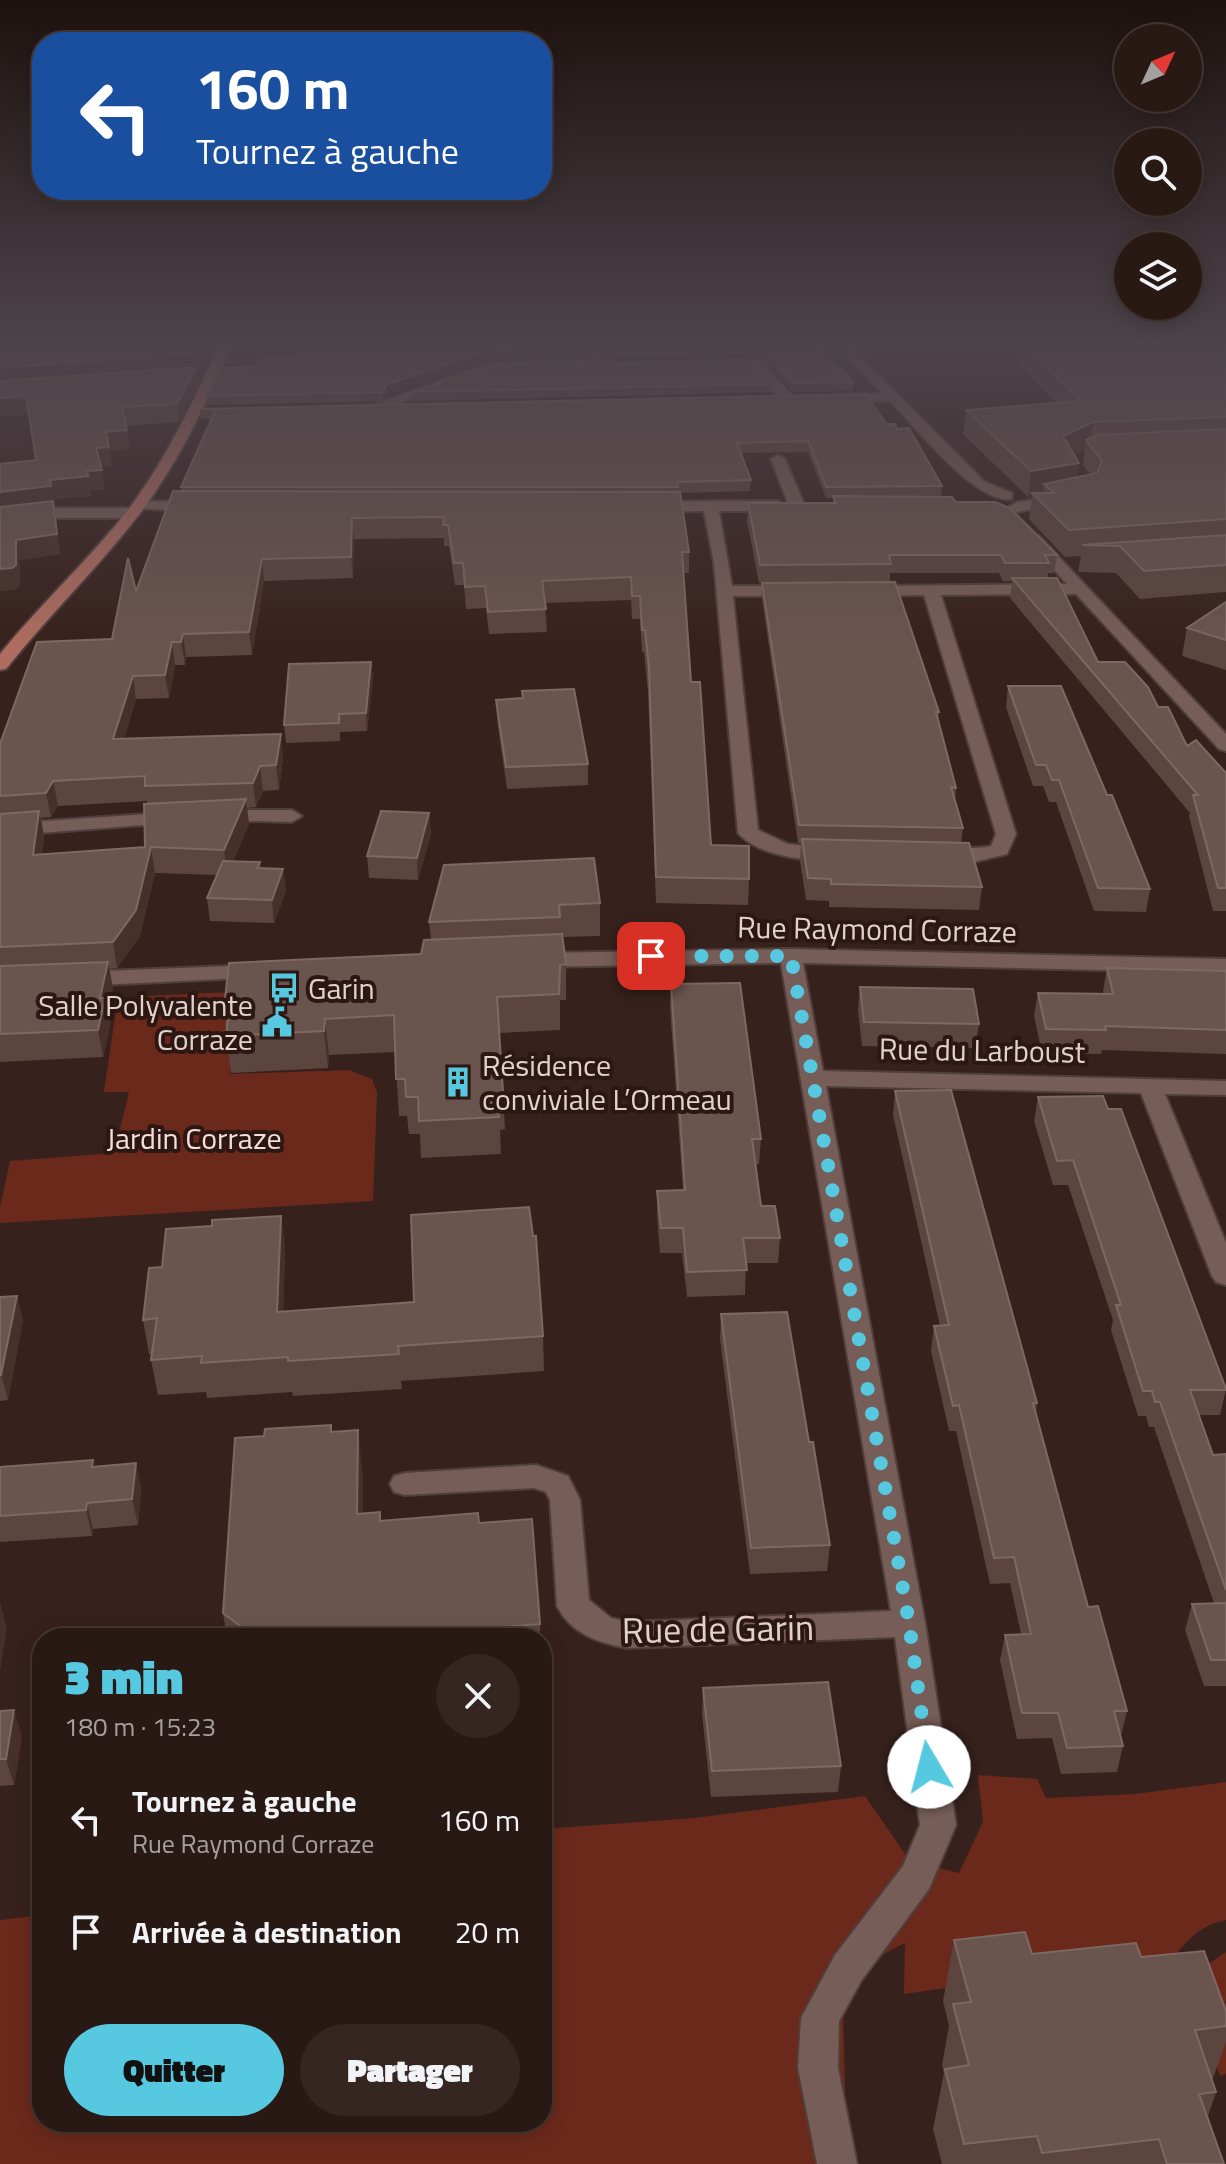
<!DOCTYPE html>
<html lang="fr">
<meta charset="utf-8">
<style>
body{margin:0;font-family:"Titillium Web",sans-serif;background:#352622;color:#f1f3f6;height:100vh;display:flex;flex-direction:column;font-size:30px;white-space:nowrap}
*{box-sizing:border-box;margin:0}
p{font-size:26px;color:#a5a0a0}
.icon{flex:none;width:44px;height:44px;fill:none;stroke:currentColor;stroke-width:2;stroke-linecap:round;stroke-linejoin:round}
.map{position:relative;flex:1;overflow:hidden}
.details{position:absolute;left:32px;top:1628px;width:520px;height:504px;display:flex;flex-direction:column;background:#291915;border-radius:32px;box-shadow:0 4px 20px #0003,0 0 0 2px #453834}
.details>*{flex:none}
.top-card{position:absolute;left:32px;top:32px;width:520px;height:168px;border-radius:32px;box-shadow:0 4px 20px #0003,0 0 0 2px #453834;background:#1a4fa0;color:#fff;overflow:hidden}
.needle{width:52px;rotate:46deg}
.fabs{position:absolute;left:1114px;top:24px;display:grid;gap:16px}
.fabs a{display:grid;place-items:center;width:88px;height:88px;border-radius:50%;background:#291915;box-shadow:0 4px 20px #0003,0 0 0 2px #453834;font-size:40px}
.pin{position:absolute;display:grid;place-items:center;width:68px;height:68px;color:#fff;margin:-34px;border-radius:16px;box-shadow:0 4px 12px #0006}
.me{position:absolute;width:88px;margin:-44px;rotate:352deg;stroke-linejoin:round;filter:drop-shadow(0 0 6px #0008)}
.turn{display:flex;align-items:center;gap:28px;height:168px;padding:0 32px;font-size:36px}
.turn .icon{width:104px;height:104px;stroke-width:2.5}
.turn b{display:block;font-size:56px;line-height:68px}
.round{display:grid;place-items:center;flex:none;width:84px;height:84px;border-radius:42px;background:#352622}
.summary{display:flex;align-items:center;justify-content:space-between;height:136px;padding:0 32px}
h1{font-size:48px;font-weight:800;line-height:60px;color:#56c9e0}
.button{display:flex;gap:16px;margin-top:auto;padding:16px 32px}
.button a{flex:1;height:92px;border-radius:48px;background:#56c9e0;color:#111;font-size:32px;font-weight:800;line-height:92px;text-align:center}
.button a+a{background:#352622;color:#f1f3f6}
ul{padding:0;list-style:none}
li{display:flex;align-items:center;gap:24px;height:112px;padding:0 32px}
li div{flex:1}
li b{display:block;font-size:30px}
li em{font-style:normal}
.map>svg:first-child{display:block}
.green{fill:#6b291c}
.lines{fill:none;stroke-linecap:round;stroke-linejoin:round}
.minor-casing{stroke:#503e3a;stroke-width:4}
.major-casing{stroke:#503e3a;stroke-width:4}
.minor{fill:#775d57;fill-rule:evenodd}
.major{fill:#ae6d60;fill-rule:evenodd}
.wall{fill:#5c453f;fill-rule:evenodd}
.shaded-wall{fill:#47302a}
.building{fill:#6a544e;stroke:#7d6862;stroke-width:2}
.route{stroke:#56c9e0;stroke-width:14;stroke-dasharray:0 25.2}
.labels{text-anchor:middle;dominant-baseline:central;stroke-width:8;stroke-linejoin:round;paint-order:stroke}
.street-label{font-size:30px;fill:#e1d2ce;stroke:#2d1713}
.poi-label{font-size:30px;fill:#e1d2ce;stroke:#2d1713;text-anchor:start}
.park-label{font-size:30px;fill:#f6ded9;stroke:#2d1713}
.near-street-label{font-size:36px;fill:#e1d2ce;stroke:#2d1713}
</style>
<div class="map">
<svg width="1226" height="2164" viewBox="0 0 1226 2164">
<rect width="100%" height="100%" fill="#37211c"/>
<path class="green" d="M232 992 230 1074 349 1070 372 1079 377 1092 373 1201 0 1223V1207L10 1161 114 1153 129 1092H104L117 1003 145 996Z
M978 1775 1037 1779 1046 1798 1135 1794 1226 1782V1920C1193 1926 1175 1954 1158 1981L1030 1976 904 1994 905 1943 853 1970 843 2009 845 2091 817 2119 821 2164H0V1920L42 1915V2122H542V1829L694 1818 865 1796 910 1861 959 1873 983 1822Z
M1226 1952V2074L1220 2076 1196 2009 1201 1969Z"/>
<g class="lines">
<g class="minor-casing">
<path id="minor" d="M835 344H848L985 482 1012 493V499C976 505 915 426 890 401L832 402 830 399 837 395 882 393Z
M723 357 761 361 796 400 784 403 752 367 718 364V358Z
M610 359 616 363 615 366 490 371 377 411 365 408 488 363Z
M778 455 785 459 805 506 802 509H792L789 506 771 459Z
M1062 496 1069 500 1067 503 1017 512 1009 507 1017 502Z
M138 501 198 502 206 507 198 512 133 508V502Z
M710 501H778L786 506 778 511H719L732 586H793L801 591 793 596H733L758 830 788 844 839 849 842 853 839 857C811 864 758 856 738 833L714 563 704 511 651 512 643 507 651 502Z
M57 508H132L140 513 132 518H57L0 524V514Z
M1034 534 1039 536 1226 734V751L1219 749 1076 594 941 595 1016 834 1007 854 974 862 933 859 930 855 933 851C952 846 972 850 991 846L996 834 924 595 866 596 858 591 866 586 1067 584 1026 539Z
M214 810H292L302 816 292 822 207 820 204 816Z
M177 812 187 818 184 822 0 836V824Z
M791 949 1226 959V973L803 963 823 1071 1226 1081V1095L1165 1094 1226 1243V1285L1216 1282 1212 1276 1141 1093 826 1086 925 1623 956 1825 929 1889 861 1981 839 2021 838 2068 857 2164H817L798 2068 801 2018 835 1955 903 1866 920 1825 895 1637 628 1648C599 1643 571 1634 557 1606L550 1500 546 1492 534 1488 405 1495 394 1492 390 1484 394 1476 405 1473 536 1465 568 1476 580 1500 589 1600 611 1618 628 1622 891 1611 781 963 534 967 523 960 534 953Z
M257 965 268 972 265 977 78 986 67 979 78 972Z"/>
</g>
<g class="major-casing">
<path id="major" d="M220 344H232C206 404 178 464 138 516 97 569 48 616 6 669L0 670V654C41 603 91 558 131 506 168 456 194 400 220 344Z"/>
</g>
<use href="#minor" class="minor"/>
<use href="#major" class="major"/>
</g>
<path class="wall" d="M0 344H200L202 371H196L198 384 179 422 126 426 130 449 109 451 112 466 101 467 105 489 90 491 91 496 54 499 60 554 19 560 20 586 16 589 0 591V464L36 460 29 414 0 416Z
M300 344H815L854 382 853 391 793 392 763 359 740 354 506 358 482 361 387 394 383 401 208 405 207 396 256 367 298 356Z
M1021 344H1226V592L1140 599 1116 573 1078 572 1081 556 1065 557 1029 519 1032 496 1028 497 963 434 966 410 1057 403 1019 366ZM1085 449 1083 465 1090 474 1077 477 1074 454Z
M772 384 771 392 413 401V392Z
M200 409 886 424 897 429 942 486 941 497 956 502 1057 555 1054 573H1048L1047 578 1098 662 1158 707 1187 746 1226 773V911H1213L1189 816 1190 813 1010 598 1012 581H1003L999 573H890V582L939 712 938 719 956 788 955 800 963 828 961 843 982 887 979 910 829 907V901L806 900 800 861 801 843H798L762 599V583H759L747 521 748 503H833V498H826L808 452 741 453 751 480 750 491 680 493 689 552V573H683L691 682 711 845 749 879 748 905 656 903 648 692 644 652H642L640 619H632L631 600 545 603 547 632 489 634 486 608 466 609 464 585H455L449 546H444V538L354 539 353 578 264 581 252 655 186 657 185 665H175L169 698 136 699 124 739 283 758 279 790 263 791 256 807 247 808 249 824 233 861 260 862 261 868 283 869 286 891 274 923 210 921 207 898 217 875 155 873 140 936 117 968 109 969 113 988 108 1012 110 1025 103 1057 0 1062V744L112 639 136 591 181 491V487L212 419H201ZM147 801 145 847 42 854 44 836 41 818 51 817 58 806Z
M1226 602V670L1182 656 1187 628Z
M371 662 373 679 367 731 340 732V741L286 743 284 725Z
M1008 686 1150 889 1146 912 1094 911 1056 802H1049L1043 786H1033L1006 707Z
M522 691 588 764V785L507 789 497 720 496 700 523 698Z
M429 813 431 834 418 880 369 878 367 856Z
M444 865 600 903V936L563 937 566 964V1000H560V1030L499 1033 505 1129 500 1130 501 1154 421 1158 420 1134H409L407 1116H399L395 1052 329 1055 328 1068 231 1073 226 1036V1029L224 1008 421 954 431 940 429 922Z
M1107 968 1226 971V1054L1102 1050 1101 1054 1042 1053 1034 1016 1038 993 1103 994V991Z
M671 984 761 1139 759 1164H756L761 1206 780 1238 778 1263H746L745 1295 687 1297 682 1253H660L657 1215V1191L683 1190 670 1008Z
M860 987 979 1024 975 1048 862 1046 858 1010Z
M895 1091 1037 1403 1036 1411 1088 1607 1127 1711 1121 1736 1123 1746 1117 1772 1061 1774 1052 1738 1017 1739 1000 1660 1005 1635 1021 1634 1010 1583 990 1584 956 1431H949L931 1351 934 1326H940L893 1115Z
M1038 1097 1108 1109 1226 1389 1220 1415H1199L1213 1455 1226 1454V1686H1204L1185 1630 1192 1604 1214 1603 1154 1427H1149L1146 1416H1138L1111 1330 1113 1320 1068 1185H1053L1034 1121Z
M281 1216 285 1250 283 1311 543 1336 544 1371 401 1381 402 1389 293 1396 292 1392 207 1398 206 1392 158 1395 151 1360 152 1354H149L143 1320 162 1267 212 1226Z
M17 1296 23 1321 8 1400 0 1401V1297Z
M721 1314 809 1442 830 1545 827 1571 750 1574 720 1339Z
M332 1432 363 1477V1513L380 1512 381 1521 479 1523 540 1624V1638H227L223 1613Z
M136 1463 141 1489 138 1525 93 1529 92 1536 0 1542V1467L94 1466Z
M703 1688 841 1766 838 1792 711 1797 702 1714Z
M0 1711 22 1736 14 1785 0 1786Z
M954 1940 1032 1954 1141 1957 1226 2011V2042L1212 2081 1216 2092 1208 2116 1224 2164H942L933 2129 944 2073 942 2065 949 2026 943 2001Z"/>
<path class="shaded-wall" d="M200 344 202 371H196L198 384 179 422 177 404 0 386V368Z
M506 349V358L482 361 387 394 383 401V392L386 385 482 352Z
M26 396 29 414 0 416V398Z
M1093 422 1090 445 1086 440 1085 449 1060 461 1063 436Z
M127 430 130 449 109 451 112 466 99 467 96 448 106 432Z
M1079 463 1075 489 1044 484 1043 494 1032 493V496L1028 497 1031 471Z
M102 470 105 489 90 491 87 471Z
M88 476 91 496 54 499 60 554 19 560 20 586 16 589 0 591V492L50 480Z
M352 518 354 539 353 578 351 557Z
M262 559 264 581 252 655 249 632Z
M183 634 186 657 185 665 181 642Z
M172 642 175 665 169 698 165 675Z
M371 662 373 679 367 731 366 713Z
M133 676 136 699 117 763 113 739Z
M281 734 283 758 279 790 276 765Z
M260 766 263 791 256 807 253 783Z
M53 781 58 806 51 817 46 793Z
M246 799 249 824 227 875 224 850Z
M39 811 44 836 38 881 33 855Z
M429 813 431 834 418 880 417 858Z
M151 847 155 873 140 936 117 968 113 942Z
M283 869 286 891 274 923 272 900Z
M108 962 113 988 108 1012 110 1025 103 1057 98 1030 100 998Z
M325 1019 329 1055 328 1068 324 1031Z
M281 1216 285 1250 282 1347 277 1312Z
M17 1296 23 1321 8 1400 1 1375Z
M358 1430 363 1477V1561L357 1514Z
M136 1463 141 1489 138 1525 132 1499Z
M87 1503 93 1529 92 1536 86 1510Z
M0 1602 7 1628 0 1671Z
M14 1710 22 1736 14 1785 6 1759Z"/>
<path class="building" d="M0 344H199L200 353 0 368Z
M300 344H815L854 382 794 383 764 350 740 345 506 349 482 352 386 385 383 392 207 396 220 368 256 367 260 357 298 356Z
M1023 344H1226V417L1093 422 1063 436 1079 463 1031 471 966 410 1082 401Z
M740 360 751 362 772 384 413 392 490 366Z
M196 367 177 404 122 407 127 430 106 432 109 447 96 448 102 470 87 471 88 476 50 480 51 486 0 492V464L36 460 26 396 0 398V381Z
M866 394 886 424H895L897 429 909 428 942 486 826 487 808 441 737 443 751 480 677 482 678 487H181L216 409H200Z
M1226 429V519L1069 530 1032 493H1054L1044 484 1097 473 1102 461 1086 440 1097 435Z
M173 491 680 492 689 552H682L691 682H700L711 845 749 846V879L656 877 649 668 645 630H642L640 596H632L631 577 542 581 546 609 488 612 485 586 465 587 463 563H454L448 525H443L444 517 352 518 351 557 262 559 249 632 183 634 181 642H172L165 675 133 676 113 739 281 734 276 765 260 766 253 783 145 786V776L53 781 46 793 0 796V744L37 642 112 639 128 558 136 591Z
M833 496 952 497 956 502H995L1010 508 1057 555H1045L1049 563H1005L1001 555H889L891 564 760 565 748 503H836Z
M53 501 57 534 16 540V565L12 568 0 569V507Z
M1226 535V565L1144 571 1120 546 1082 545Z
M1012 578H1057L1098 662H1125L1148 687 1158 707H1168L1187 746 1196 740 1226 773V888H1218L1193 795H1198Z
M895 582 939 712H936L956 788 951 787 963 828 799 825 762 583Z
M1226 602V640L1187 628Z
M371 662 366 713 339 714V723L284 725 289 664Z
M1008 686H1061L1107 795H1112L1150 889 1098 888 1059 780H1052L1046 765H1036Z
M574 689 588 764 506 767 496 700 523 698 522 691Z
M246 799 224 850 151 847 136 910 113 942 0 947V814L39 811 33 855 145 847 144 804Z
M381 811 429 813 417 858 367 856Z
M802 839 969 843 982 887 831 884V879L808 878Z
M594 858 600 903 559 905 560 917 429 922 444 865Z
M223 861 260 862 257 868 283 869 272 900 207 898Z
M562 934 566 964 560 965 559 994 497 997 503 1092 497 1093 499 1117 419 1121 418 1097H406L405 1079H396L394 1015 325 1019 324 1031 226 1036 229 1008H224L229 963 421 954 424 940Z
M108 962 100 998H105L98 1030 0 1034V966Z
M1107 968 1226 971V1030L1105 1026 1106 1030 1046 1029 1038 993 1113 994Z
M740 983 761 1139H752L761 1206H775L780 1238H743L747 1270 687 1272 683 1228H661L657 1191 685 1190 671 984Z
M860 987 973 989 979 1024 864 1022Z
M951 1090 1037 1403H1033L1088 1607 1098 1606 1127 1711H1114L1123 1746 1067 1748 1058 1713H1022L1005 1635 1031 1634 1014 1557 994 1558 959 1405 953 1406 934 1326 949 1325 895 1091Z
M1103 1096 1108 1109H1121L1226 1389V1390H1190L1213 1455 1226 1454V1590L1160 1402H1155L1152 1391H1143L1116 1305H1121L1073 1160 1057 1161 1038 1097Z
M529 1207 533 1236H536L543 1336 398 1346 399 1354 288 1361V1357L201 1363 202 1356 151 1360 157 1318 143 1320 149 1268 162 1267 166 1229 212 1226V1220L281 1216 277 1312 414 1302 411 1215Z
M17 1296 1 1375H0V1297Z
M787 1312 809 1442H813L830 1545 751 1548 721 1314Z
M331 1425V1432L358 1430 357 1514 380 1512V1521L478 1513 479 1523 532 1519 540 1624 414 1634 413 1638H256L223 1613 235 1438 264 1436 265 1429Z
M93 1460 92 1467 136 1463 132 1499 87 1503 86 1510 0 1516V1467Z
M1226 1603V1660H1211L1192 1604Z
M828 1682 841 1766 712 1771 703 1688Z
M14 1710 6 1759H0V1711Z
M1025 1932 1032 1954 1136 1943 1141 1957 1204 1951 1226 2011V2026L1195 2030 1216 2092 1199 2094 1224 2164H1167L1159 2139 1042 2153 1037 2136 964 2144 945 2069 969 2065 953 2004 971 2002 954 1940Z"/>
<linearGradient id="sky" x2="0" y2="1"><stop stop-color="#1e120f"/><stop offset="0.53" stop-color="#4d434b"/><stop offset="1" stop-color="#4d434b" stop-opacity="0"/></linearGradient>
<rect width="1226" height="647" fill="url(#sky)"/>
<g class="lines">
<path class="route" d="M651 956H791L909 1623 929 1767"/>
</g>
<defs>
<g id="bus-bare" transform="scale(2.4)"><path d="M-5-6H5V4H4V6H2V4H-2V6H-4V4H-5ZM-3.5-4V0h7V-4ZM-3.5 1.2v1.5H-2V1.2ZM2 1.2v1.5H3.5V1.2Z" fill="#56c9e0" stroke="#2d1713" stroke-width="2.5" paint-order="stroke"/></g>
<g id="civic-bare" transform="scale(2.4)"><path d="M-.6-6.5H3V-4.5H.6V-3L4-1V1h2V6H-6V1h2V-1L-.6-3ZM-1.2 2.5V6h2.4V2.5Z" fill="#56c9e0" stroke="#2d1713" stroke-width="2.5" paint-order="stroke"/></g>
<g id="building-bare" transform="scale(2.4)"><path d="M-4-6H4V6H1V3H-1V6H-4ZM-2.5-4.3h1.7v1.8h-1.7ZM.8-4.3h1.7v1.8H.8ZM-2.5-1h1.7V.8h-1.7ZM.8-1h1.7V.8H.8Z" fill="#56c9e0" stroke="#2d1713" stroke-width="2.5" paint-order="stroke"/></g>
</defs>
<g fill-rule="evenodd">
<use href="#bus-bare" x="284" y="988"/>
<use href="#civic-bare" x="277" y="1022"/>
<use href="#building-bare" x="458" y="1082"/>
</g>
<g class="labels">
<g class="street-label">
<text transform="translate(877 929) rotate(1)">Rue Raymond Corraze</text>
<text transform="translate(982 1050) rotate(1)">Rue du Larboust</text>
</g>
<g class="poi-label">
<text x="308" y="988">Garin</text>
<text x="253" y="1005" text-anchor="end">Salle Polyvalente<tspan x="253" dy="34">Corraze</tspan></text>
<text x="482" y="1065">Résidence<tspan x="482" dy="34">conviviale L’Ormeau</tspan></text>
</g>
<g class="park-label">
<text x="194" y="1138">Jardin Corraze</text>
</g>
<g class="near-street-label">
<text transform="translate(718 1628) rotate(-1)">Rue de Garin</text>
</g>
</g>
</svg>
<div class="fabs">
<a><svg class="needle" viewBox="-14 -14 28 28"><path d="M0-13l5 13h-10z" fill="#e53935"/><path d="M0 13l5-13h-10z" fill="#a5a0a0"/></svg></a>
<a><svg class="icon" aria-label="search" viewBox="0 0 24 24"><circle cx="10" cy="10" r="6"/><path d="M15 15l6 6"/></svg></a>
<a><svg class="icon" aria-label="layers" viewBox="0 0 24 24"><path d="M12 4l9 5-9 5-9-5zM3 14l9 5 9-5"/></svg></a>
</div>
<div class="pin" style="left:651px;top:956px;background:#d93025"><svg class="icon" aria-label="arrive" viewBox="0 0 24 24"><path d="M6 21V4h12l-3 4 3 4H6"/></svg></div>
<svg class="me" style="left:929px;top:1767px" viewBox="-20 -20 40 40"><circle r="19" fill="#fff"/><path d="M0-13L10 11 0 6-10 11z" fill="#56c9e0"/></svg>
<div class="top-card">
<div class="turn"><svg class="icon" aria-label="left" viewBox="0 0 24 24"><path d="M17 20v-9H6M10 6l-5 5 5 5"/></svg><div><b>160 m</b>Tournez à gauche</div></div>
</div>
<section class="details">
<div class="summary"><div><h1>3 min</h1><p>180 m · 15:23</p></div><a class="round"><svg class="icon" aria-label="close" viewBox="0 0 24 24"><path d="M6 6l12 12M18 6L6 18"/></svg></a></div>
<ul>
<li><svg class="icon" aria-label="left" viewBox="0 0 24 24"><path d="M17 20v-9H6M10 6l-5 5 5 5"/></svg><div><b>Tournez à gauche</b><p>Rue Raymond Corraze</p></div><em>160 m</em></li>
<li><svg class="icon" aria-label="arrive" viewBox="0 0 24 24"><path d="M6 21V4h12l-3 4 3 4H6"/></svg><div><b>Arrivée à destination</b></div><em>20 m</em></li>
</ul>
<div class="button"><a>Quitter</a><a>Partager</a></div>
</section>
</div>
